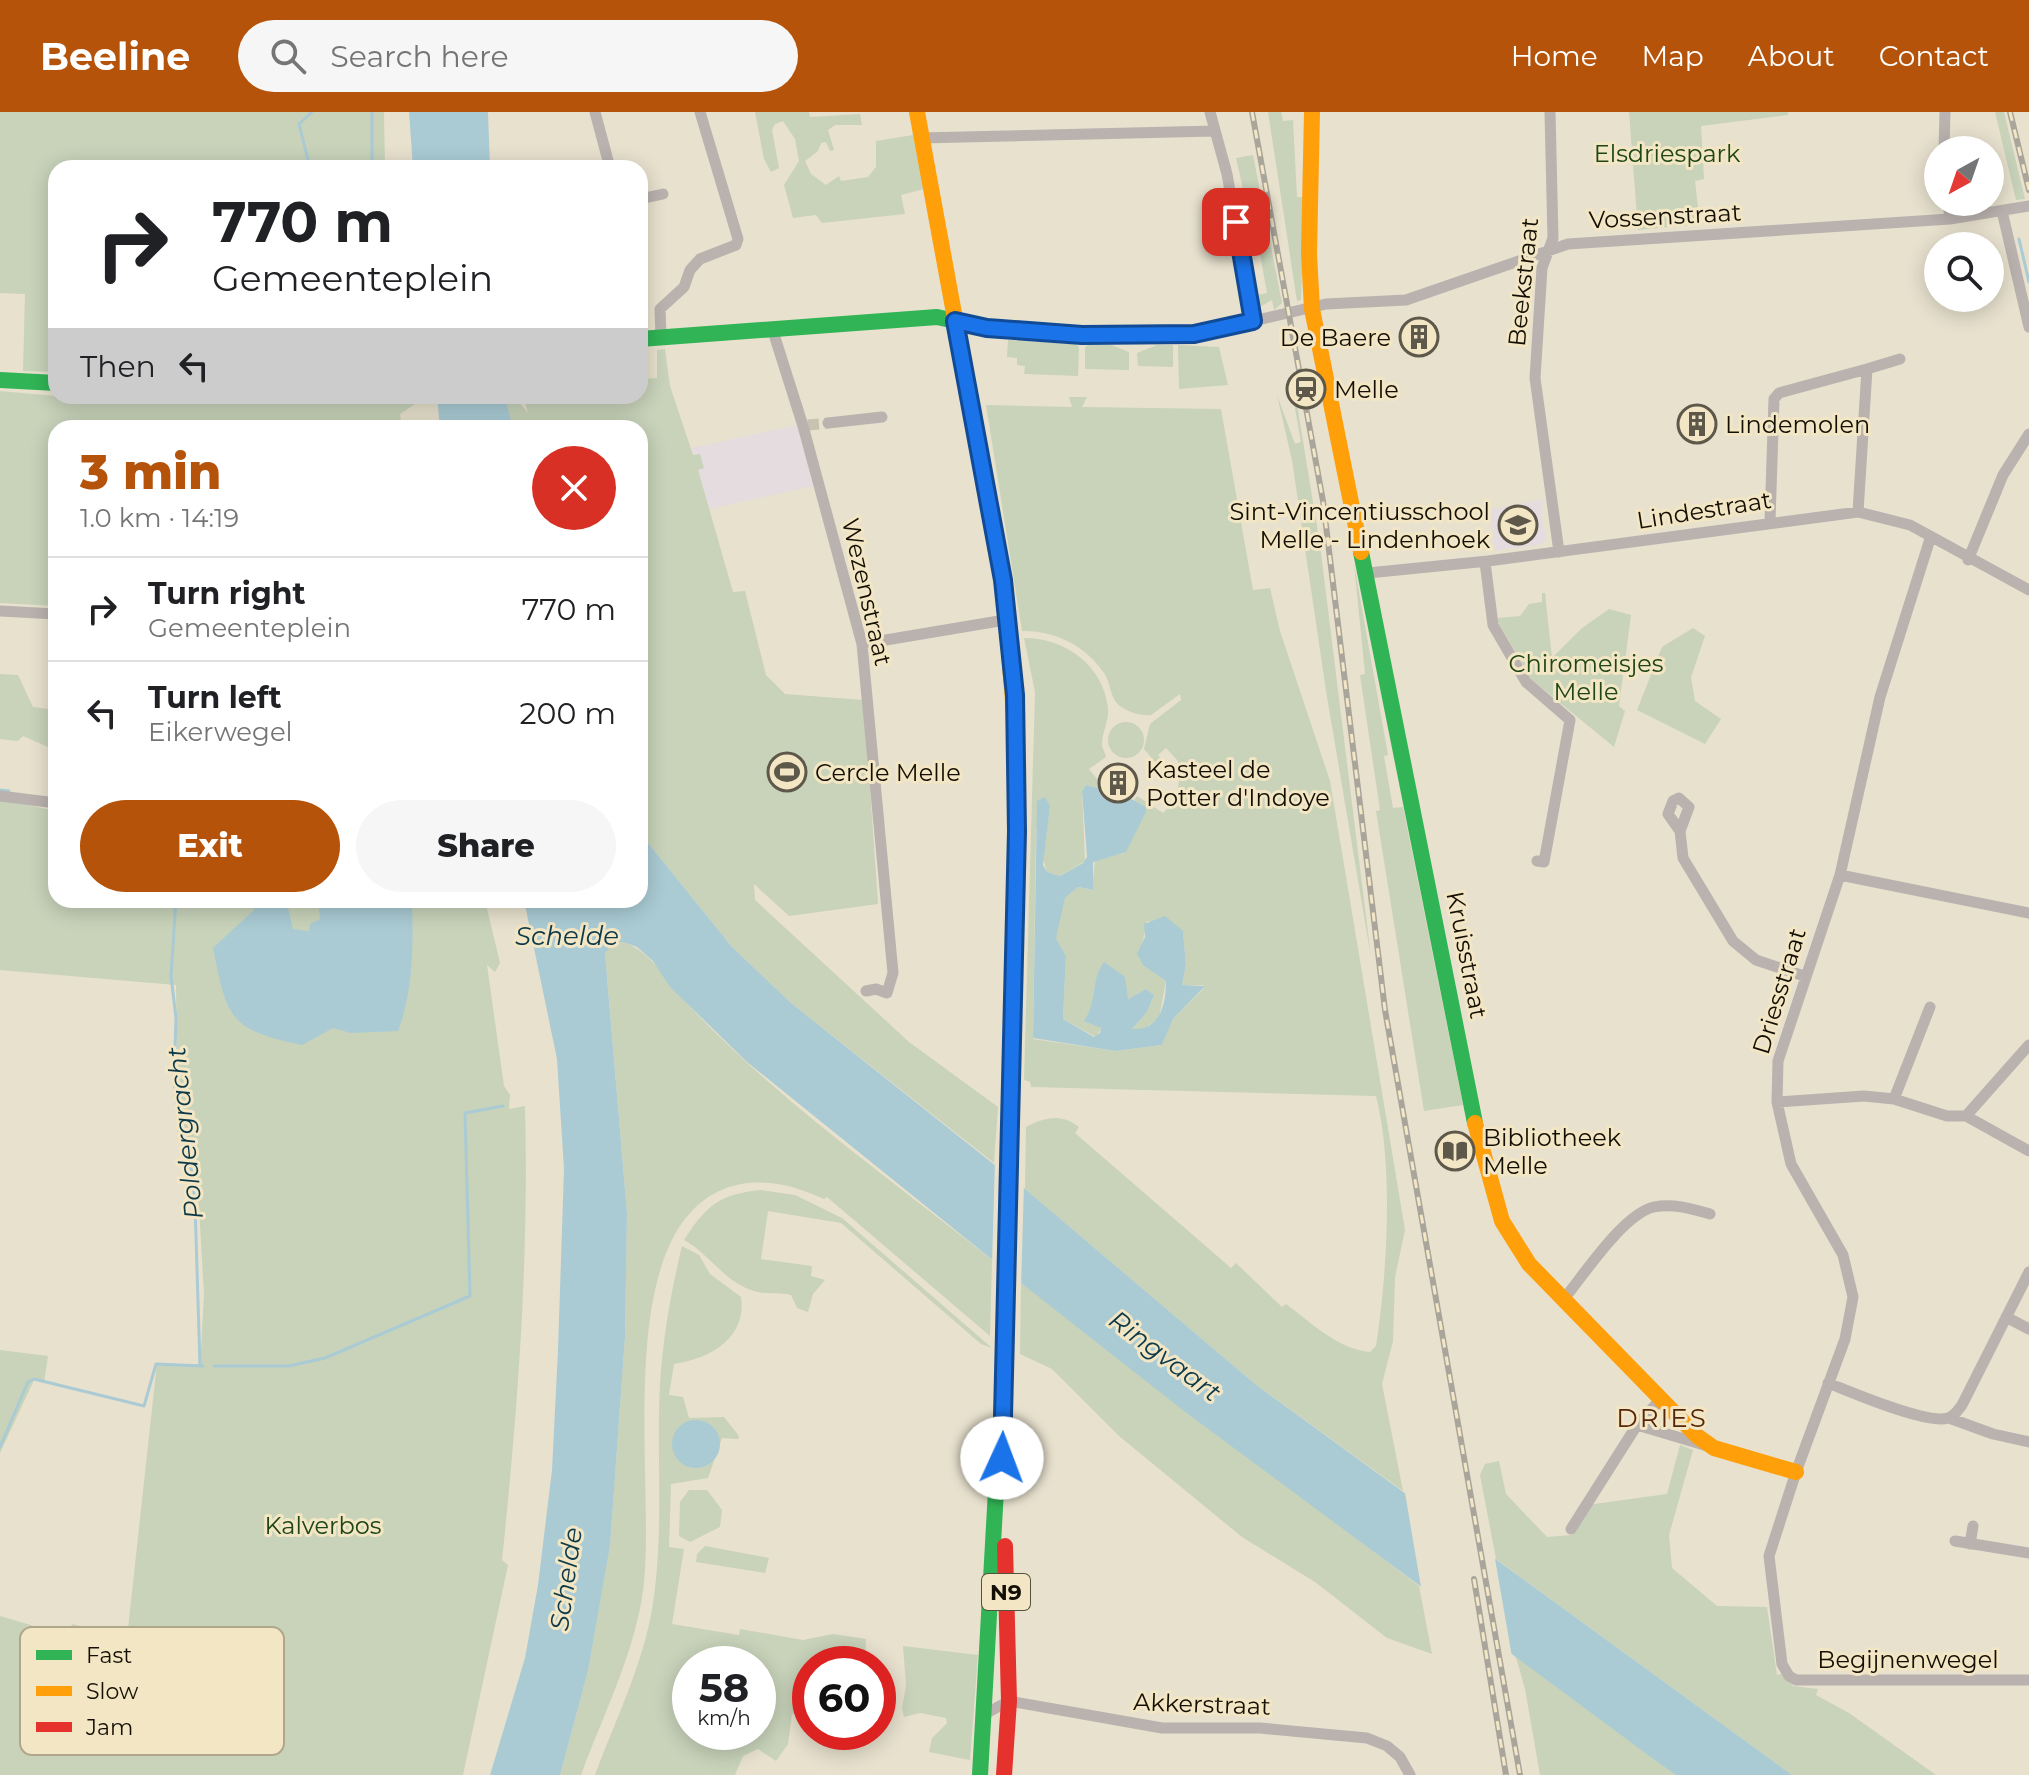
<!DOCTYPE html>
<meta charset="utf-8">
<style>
body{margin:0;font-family:Montserrat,sans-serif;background:#f6f6f6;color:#202124;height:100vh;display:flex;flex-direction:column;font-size:30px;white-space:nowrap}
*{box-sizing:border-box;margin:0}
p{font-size:26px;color:#757577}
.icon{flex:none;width:44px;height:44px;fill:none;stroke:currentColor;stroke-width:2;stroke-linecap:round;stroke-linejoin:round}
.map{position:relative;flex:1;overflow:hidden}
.side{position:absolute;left:48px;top:308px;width:600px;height:488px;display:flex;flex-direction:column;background:#fff;border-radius:24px;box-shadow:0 4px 20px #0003}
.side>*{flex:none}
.guide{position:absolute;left:48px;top:48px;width:600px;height:244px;border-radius:24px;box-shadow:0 4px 20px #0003;background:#fff;color:#202124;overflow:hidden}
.needle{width:52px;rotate:220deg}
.tools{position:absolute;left:1924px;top:24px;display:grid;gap:16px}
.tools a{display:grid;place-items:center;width:80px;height:80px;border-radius:50%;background:#fff;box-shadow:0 4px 20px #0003;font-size:40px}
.speed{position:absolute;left:672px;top:1534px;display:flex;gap:16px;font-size:40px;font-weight:700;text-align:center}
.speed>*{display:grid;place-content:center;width:104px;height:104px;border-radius:50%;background:#fff;box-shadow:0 4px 20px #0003;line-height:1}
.speed small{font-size:20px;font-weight:400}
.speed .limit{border:12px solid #d22;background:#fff;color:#111}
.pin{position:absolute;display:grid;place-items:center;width:68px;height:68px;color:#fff;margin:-34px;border-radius:16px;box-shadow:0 4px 12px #0006}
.me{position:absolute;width:88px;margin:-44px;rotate:2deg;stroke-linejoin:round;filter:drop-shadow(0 0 6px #0008)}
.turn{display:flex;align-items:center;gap:28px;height:168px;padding:0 32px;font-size:36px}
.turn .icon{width:104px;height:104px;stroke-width:2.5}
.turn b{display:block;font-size:56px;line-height:68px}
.then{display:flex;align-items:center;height:76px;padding:0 32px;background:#0003;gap:16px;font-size:30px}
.round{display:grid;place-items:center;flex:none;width:84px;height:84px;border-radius:42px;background:#f6f6f6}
.headline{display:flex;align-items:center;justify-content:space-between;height:136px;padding:0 32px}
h1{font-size:48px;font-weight:800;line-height:60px;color:#b45309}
.button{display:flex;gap:16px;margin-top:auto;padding:16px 32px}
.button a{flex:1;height:92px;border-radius:48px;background:#b45309;color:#fff;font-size:32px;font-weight:800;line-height:92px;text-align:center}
.button a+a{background:#f6f6f6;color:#202124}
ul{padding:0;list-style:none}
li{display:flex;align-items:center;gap:24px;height:104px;padding:0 32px;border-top:2px solid #e0e0e0}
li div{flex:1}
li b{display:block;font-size:30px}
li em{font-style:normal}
header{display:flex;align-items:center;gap:48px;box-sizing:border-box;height:112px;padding:0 40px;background:#b45309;color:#fff}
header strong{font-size:38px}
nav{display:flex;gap:44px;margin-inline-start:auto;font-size:28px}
.search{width:560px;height:72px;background:#f6f6f6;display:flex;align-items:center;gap:20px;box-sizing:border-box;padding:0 28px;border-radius:44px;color:#757577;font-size:30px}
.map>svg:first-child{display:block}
.education{fill:#e5dcdf}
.green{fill:#c8d3ba;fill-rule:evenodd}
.water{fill:#aacbd4}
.pier{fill:#e8e1ce}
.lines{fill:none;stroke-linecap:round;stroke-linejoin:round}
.stream{stroke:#aacbd4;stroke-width:3}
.street-tunnel{stroke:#c8c2b0;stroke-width:11;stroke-dasharray:11 5.5;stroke-linecap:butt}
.street{stroke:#b9b2af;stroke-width:11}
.fast{stroke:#30b455;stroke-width:16}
.slow{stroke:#ff9f0a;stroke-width:16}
.jam{stroke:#e5322d;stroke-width:16}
.rail-casing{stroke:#a9a59b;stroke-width:6}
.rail{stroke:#f3e6c4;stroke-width:3;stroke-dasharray:9;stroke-linecap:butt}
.route-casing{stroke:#114b97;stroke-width:20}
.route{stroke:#1a73e8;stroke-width:14}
.labels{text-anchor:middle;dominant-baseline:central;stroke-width:6;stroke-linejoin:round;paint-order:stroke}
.shield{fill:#f3e6c4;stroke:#56503e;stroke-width:2}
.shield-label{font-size:22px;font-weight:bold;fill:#130f04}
.park-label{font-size:24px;fill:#1d4614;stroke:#f3e6c4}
.street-label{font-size:24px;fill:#130f04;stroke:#f3e6c4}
.poi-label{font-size:24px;fill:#130f04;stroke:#f3e6c4;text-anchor:start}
.water-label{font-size:26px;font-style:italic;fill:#0d3a4a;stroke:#f3e6c4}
.neighbourhood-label{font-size:26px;letter-spacing:2px;fill:#56260b;stroke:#f3e6c4}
.key{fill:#f3e6c4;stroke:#b0a68a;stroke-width:2}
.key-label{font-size:22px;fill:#130f04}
</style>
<header>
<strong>Beeline</strong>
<div class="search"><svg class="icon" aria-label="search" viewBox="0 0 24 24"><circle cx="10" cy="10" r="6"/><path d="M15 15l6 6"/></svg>Search here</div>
<nav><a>Home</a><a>Map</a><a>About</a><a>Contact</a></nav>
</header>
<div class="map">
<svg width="2029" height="1663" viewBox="0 0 2029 1663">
<rect width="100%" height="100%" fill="#e8e1ce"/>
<path class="education" d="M797 313 814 374 709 397 691 336Z
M1543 387 1542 408 1547 424 1543 432 1495 439 1490 398Z"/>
<path class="green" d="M0 0H384L385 56H56V260L23 259 25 182 0 181Z
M755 0H809L810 5 860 2 862 13H835L828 18 834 38 830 39 826 30 821 31 818 39 805 49 811 62 826 73 839 64 841 69 868 65 876 55V29L913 23 924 77 901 83 905 102 822 111 816 103 793 106 784 73 799 49 795 27 783 9 775 12 772 18 779 56 771 60 764 47Z
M1268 0H1281L1283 9 1293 8 1297 85H1305L1301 188 1297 189Z
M1629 0H1788V3L1701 14 1704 67 1695 69 1700 112 1638 118Z
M1995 0H2004L2025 87 2016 88Z
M1253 43 1282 191 1274 198 1272 188 1260 195 1258 183 1267 181 1257 125H1254L1236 46Z
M1008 228 1076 232 1079 235 1078 264 1024 262 1025 254 1017 253V246L1007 245Z
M1090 232 1112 233 1129 240V258L1085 257V235Z
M1157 233H1173V255L1138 254 1137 241Z
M1178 233 1219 235 1228 273 1179 277Z
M665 237 670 274 693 343 700 342 704 356 698 358 733 480 745 479 766 563 785 582 864 588 878 792 789 804 754 772 755 788 909 930 998 995 994 1051 791 891 732 835 640 721V316H513L505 284H514L528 301 523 284H640V267L657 266V238Z
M1290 268H1293L1320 433 1371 845 1326 579 1292 348 1277 283 1295 332 1301 330Z
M0 279 56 284H414L418 290 400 302 402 316H56V494L0 491Z
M1069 285H1087L1082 295 1221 297 1253 478 1270 476 1280 519 1330 669 1405 1118 1395 1165 1393 1229 1382 1272 1403 1379 1255 1272 1025 1077 1026 1015C1045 1005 1061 1001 1079 1015L1075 1021 1231 1156 1236 1151 1282 1195 1286 1192C1312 1211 1337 1237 1370 1240L1376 1234C1387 1163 1394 1054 1376 984L1031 975 1030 970 1024 968 1035 580 1024 526C1066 526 1104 554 1108 597 1109 610 1101 623 1102 634 1103 638 1105 641 1106 645L1089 657 1097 667 1104 661 1099 678 1086 673 1082 679 1085 749 1060 764 1047 760 1043 747 1050 694 1036 719 1033 927 1115 939 1162 933 1173 907 1204 876 1203 873H1182L1186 853 1183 819 1147 809 1139 847 1166 869 1159 906 1142 918 1132 917 1147 900 1154 883 1146 877 1128 887 1126 883 1094 876 1093 897 1101 917 1096 925 1063 907 1066 844 1055 824 1065 786 1078 775 1092 778 1095 748 1124 741 1145 702 1146 695 1134 688 1137 684 1163 701C1182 683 1179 670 1178 649L1166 636 1158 643 1163 649 1155 650 1144 637 1150 612 1181 588 1180 582 1151 603C1140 604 1123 599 1116 590 1110 582 1110 570 1104 561 1086 534 1055 518 1022 519L986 293 1072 295Z
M1354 452 1388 643 1384 644 1393 696 1403 695 1463 993 1424 999 1376 699 1380 698 1360 563 1365 562Z
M1542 481H1545L1552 546 1582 516 1609 497 1631 503 1619 594 1625 599 1614 635 1531 567 1498 510V506L1520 504 1529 492 1542 490Z
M1693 516 1705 524 1691 565 1695 589 1721 607 1705 632 1637 598 1662 535Z
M0 562 18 563 33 595 56 598 55 650 50 647 48 635 23 624 18 629 0 627Z
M1108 628a18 18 0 1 1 36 0a18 18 0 1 1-36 0Z
M0 687 56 699V788H485L500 851 495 860 487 853 504 974 510 983 509 997 525 994C529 1146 518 1296 502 1448L508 1453 463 1663H0V1504L68 1524 72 1512 127 1526 157 1251 200 1254 204 1182 199 1096 195 1060 178 1009 176 873 0 858Z
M623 830C655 841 672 877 696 901 784 993 892 1068 992 1148L990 1224 827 1085 824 1087C791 1072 754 1063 719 1079 610 1131 657 1377 643 1479 634 1543 603 1603 581 1663H560L588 1559 610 1433 625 1225 627 1101 605 840 613 832Z
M761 1078 795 1083 842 1106 992 1236 981 1232 841 1111 768 1099 761 1147 812 1154 811 1164 825 1168 813 1182 808 1200 797 1196 791 1183C779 1180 765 1183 754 1179 724 1170 710 1142 684 1128 706 1094 719 1082 761 1078Z
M682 1134 699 1143 710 1162 741 1185C747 1226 710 1247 674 1252L669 1283 683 1285 689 1306 724 1305 739 1324 738 1327 722 1326 708 1366 671 1372 669 1435 684 1437 672 1512 739 1523 740 1517 803 1528 833 1522 866 1527 865 1550 810 1552V1603L792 1602 788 1632 776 1649 758 1637 743 1644 735 1663H595C615 1609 640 1559 651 1503 665 1427 656 1348 660 1272 663 1225 671 1180 682 1134ZM690 1552H758V1620H690Z
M1021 1171 1419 1474 1432 1542 1387 1526 1315 1470 1242 1425 1119 1324 1052 1257 1020 1242Z
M0 1238 48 1244 44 1271 34 1268 0 1341Z
M1680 1333 1693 1338 1669 1423 1672 1456 1717 1494 1767 1495 1777 1563 1782 1562 1793 1574 1818 1577 1816 1583 1849 1601 1936 1663H1792L1496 1447 1480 1363 1485 1352 1499 1349 1506 1382 1547 1425 1572 1423 1587 1393 1667 1382Z
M689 1378H707L722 1398 720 1415 690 1430 679 1424 680 1390Z
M705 1434 769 1446 765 1461 696 1450 697 1442Z
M903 1534 978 1543 970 1648 929 1640 932 1626 947 1611 946 1606 920 1601 904 1605 902 1596 906 1573Z
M1515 1542 1676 1663H1540L1525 1577Z"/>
<path class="water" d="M409 0H488L490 56H413Z
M437 284H505L513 316H440Z
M1086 673 1128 685 1146 695V700L1126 740 1093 750V778L1078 775 1065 786 1056 826 1066 844 1063 907 1094 925 1100 921 1101 916 1084 909C1098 889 1090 869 1104 850L1125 865 1128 887 1146 877 1154 883 1147 900 1132 917C1160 919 1166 892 1166 869L1143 853 1137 842 1145 825 1144 812 1165 804 1183 819 1186 853 1182 873 1205 874 1173 907 1162 933 1115 939 1033 926 1037 689 1045 685 1050 694 1043 753 1047 760 1060 764 1083 751 1087 745 1082 679Z
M640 721 732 835 791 891 1025 1077 1255 1272 1792 1663H1676L1652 1646 1184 1299 1021 1171 747 950 670 875 653 849 637 835 623 830 613 832 605 841 627 1101 625 1225 610 1434 588 1559 560 1663H490L525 1546 538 1473 552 1358 558 1238 564 1057 557 947 524 788H640Z
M258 788H286L293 817 309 819 310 812 320 807 318 788H412C413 833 414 876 398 919L351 921 333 916 302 933C230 918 227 907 213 836L253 799Z
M672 1332a24 24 0 1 1 48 0a24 24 0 1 1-48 0Z"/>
<path class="pier" d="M995 1047 1024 1071 1021 1176 992 1153Z
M1404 1375 1494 1441 1512 1545 1422 1481Z"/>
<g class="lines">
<path class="stream" d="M372 0V56
M310 56 299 12 312 0
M2019 127 2029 170
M0 678 9 679
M176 788 171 864 176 906 174 969 179 1019 192 1060 195 1092 200 1254
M214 1254H289L325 1246 470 1184 465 1001 503 994
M0 1335 28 1270 34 1267 144 1294 156 1252 203 1254"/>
<path class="street-tunnel" d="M808 313 828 311"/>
<path class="street" d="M595 0 610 56
M1210 0 1227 62 1253 209
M1550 0 1553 126 1542 156 1535 266 1559 440
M921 26 1215 19
M1944 38 1945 0
M640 87 663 82
M1948 90 1950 107
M2002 99 2029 215
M955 209 976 215 1082 223 1206 220 1326 192 1406 188 1568 132 1950 107 2029 94
M772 216 803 314 862 532 893 861 887 881 876 877 866 879
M661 225 660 197 684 175 690 158 700 147 736 133 738 127 700 0
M1867 257 1900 247
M828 311 882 305
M1770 409 1774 287 1779 281 1867 257 1858 400
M1930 427 1880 585 1840 763 1778 949 1777 990 1791 1052 1843 1143 1853 1185 1845 1227 1796 1360 1769 1444 1782 1552 1789 1564 1796 1568H2029
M1968 448 2003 363 2029 322
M1485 450 1493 513 1526 570 1570 608 1544 750 1537 749
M1368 461 1488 449 1858 400 1910 413 2029 478
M0 499 56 502
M862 532 999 509
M0 684 56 691
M1680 719 1668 702 1673 689 1679 686 1689 695 1680 719 1683 746 1733 829 1756 848 1804 864
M1840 763 2029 801
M1894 987 1930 895
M1777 990 1864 984 1894 987 1947 1004H1966L2029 1039
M1966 1004 2029 933
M1563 1188C1584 1163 1623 1102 1654 1095 1673 1091 1693 1097 1710 1102
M2006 1205 2029 1217
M1828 1271C1851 1280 1927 1313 1948 1306 1955 1304 1958 1298 1962 1293L2029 1160
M1660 1288 1637 1313 1711 1335
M1949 1306 1993 1322 2029 1330
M1571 1417 1637 1313
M1955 1429 2029 1441
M1970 1432 1973 1414
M983 1603 1009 1589 1162 1616H1260L1367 1626 1387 1634 1400 1645 1410 1663"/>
<path class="fast" d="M640 227 937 205 955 209
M0 268 56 271
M1361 440 1475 1011
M980 1663 996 1378 1001 1373 1003 1296"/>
<path class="slow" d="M917 0 1003 468 1015 613
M1312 0 1309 142 1312 197 1361 440
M1475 1011 1502 1109 1529 1152 1697 1324 1714 1336 1796 1360"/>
<path class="jam" d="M1003 1296 1017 719 1015 613
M1004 1663 1009 1589 1005 1434"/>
<g class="rail-casing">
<path id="rail" d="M1252 0 1323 389 1385 898 1520 1663
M2010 0 2029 78
M1474 1467 1506 1663"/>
</g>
<use href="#rail" class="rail"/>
</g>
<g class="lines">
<g class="route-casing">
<path id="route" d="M1002 1346 1017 719 1015 583 1003 468 955 209 987 216 1082 223 1194 222 1253 209 1236 110"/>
</g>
<use href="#route" class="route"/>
</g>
<defs>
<g id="building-ring" transform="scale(2)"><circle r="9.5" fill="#f3e6c4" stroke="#5e584b" stroke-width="1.5"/><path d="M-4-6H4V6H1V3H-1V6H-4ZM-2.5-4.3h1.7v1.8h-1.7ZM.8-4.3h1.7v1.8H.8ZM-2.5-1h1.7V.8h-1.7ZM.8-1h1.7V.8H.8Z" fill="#5e584b"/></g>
<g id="station-ring" transform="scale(2)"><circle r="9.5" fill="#f3e6c4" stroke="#5e584b" stroke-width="1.5"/><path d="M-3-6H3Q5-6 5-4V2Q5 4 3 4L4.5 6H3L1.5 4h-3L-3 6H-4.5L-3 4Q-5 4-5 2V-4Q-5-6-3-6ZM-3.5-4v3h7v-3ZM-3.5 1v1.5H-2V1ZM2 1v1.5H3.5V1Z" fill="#5e584b"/></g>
<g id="school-ring" transform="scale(2)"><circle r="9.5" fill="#f3e6c4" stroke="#5e584b" stroke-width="1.5"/><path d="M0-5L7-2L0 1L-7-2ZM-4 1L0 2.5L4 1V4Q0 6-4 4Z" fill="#5e584b"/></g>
<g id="stadium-ring" transform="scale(2)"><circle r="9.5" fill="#f3e6c4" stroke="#5e584b" stroke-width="1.5"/><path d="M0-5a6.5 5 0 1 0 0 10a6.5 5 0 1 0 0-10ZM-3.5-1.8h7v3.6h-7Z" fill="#5e584b"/></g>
<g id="library-ring" transform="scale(2)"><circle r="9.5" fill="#f3e6c4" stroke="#5e584b" stroke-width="1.5"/><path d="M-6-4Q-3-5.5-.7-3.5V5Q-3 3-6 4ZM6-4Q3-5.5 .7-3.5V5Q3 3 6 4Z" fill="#5e584b"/></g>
</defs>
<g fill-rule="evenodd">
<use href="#building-ring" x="1419" y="225"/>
<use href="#station-ring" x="1306" y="277"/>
<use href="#building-ring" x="1697" y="312"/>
<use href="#school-ring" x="1518" y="413"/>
<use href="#stadium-ring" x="787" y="660"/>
<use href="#building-ring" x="1118" y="671"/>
<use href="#library-ring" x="1455" y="1039"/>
</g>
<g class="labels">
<rect class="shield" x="982" y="1462" width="48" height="36" rx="6"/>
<g class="shield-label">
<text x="1006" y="1480">N9</text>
</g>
<g class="park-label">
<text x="1667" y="41">Elsdriespark</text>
<text x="1586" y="551">Chiromeisjes<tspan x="1586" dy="28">Melle</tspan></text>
<text x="323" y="1413">Kalverbos</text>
</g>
<g class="street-label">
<text transform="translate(1665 104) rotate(-3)">Vossenstraat</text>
<text transform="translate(1523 170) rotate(-84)">Beekstraat</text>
<text transform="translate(1704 398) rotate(-9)">Lindestraat</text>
<text transform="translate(867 480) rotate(77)">Wezenstraat</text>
<text transform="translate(1467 843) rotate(79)">Kruisstraat</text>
<text transform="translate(1779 879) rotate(-73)">Driesstraat</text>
<text x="1908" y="1547">Begijnenwegel</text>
<text transform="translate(1202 1592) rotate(2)">Akkerstraat</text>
</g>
<g class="poi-label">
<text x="1391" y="225" text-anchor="end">De Baere</text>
<text x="1334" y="277">Melle</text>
<text x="1725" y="312">Lindemolen</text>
<text x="1490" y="399" text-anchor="end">Sint-Vincentiusschool<tspan x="1490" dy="28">Melle - Lindenhoek</tspan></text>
<text x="1146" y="657">Kasteel de<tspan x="1146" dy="28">Potter d'Indoye</tspan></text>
<text x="815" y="660">Cercle Melle</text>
<text x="1483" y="1025">Bibliotheek<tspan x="1483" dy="28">Melle</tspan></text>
</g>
<g class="water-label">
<text x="567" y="824">Schelde</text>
<text transform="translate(185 1021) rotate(-96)">Poldergracht</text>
<text transform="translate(1165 1244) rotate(37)">Ringvaart</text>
<text transform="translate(566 1467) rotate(-82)">Schelde</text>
</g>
<g class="neighbourhood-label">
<text x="1662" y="1306">DRIES</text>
</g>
</g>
<rect x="20" y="1515" width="264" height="128" rx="12" class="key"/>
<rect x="36" y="1538" width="36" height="10" fill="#30b455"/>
<rect x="36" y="1574" width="36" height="10" fill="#ff9f0a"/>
<rect x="36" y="1610" width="36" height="10" fill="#e5322d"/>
<g class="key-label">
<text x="86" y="1551">Fast</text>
<text x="86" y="1587">Slow</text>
<text x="86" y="1623">Jam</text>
</g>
</svg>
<div class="tools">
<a><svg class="needle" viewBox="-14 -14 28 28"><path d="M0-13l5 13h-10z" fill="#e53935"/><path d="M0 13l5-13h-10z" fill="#757577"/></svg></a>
<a><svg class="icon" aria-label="search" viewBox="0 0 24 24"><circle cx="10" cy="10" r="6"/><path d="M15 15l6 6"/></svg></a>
</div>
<div class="speed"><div>58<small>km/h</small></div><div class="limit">60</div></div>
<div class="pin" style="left:1236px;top:110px;background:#d93025"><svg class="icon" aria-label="arrive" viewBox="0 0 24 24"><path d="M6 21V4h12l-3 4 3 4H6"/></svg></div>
<svg class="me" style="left:1002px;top:1346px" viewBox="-20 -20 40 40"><circle r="19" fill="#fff"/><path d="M0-13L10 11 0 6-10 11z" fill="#1a73e8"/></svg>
<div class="guide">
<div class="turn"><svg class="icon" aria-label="right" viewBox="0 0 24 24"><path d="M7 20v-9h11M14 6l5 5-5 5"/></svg><div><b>770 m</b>Gemeenteplein</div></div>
<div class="then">Then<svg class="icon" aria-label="left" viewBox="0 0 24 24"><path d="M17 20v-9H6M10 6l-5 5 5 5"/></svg></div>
</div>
<section class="side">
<div class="headline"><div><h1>3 min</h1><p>1.0 km · 14:19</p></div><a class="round" style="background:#d93025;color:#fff"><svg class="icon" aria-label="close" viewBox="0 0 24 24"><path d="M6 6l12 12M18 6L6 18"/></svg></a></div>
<ul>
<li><svg class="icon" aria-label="right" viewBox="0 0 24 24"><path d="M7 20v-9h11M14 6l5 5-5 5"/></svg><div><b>Turn right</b><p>Gemeenteplein</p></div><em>770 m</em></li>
<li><svg class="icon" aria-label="left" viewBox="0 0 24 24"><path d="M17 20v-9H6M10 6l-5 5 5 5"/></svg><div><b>Turn left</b><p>Eikerwegel</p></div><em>200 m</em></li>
</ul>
<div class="button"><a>Exit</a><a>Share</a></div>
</section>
</div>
